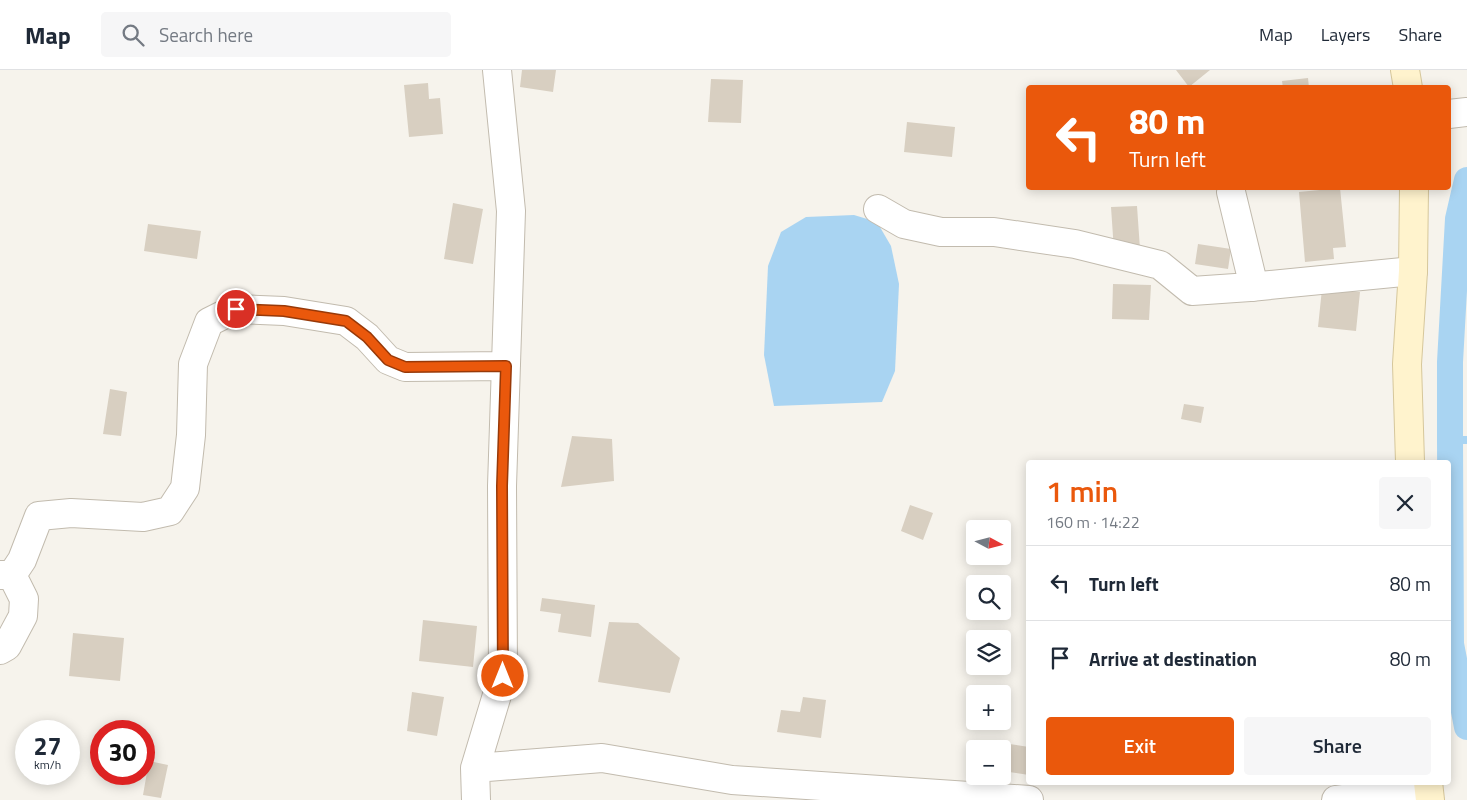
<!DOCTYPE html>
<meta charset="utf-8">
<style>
body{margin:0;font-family:"Titillium Web",sans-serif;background:#f6f6f7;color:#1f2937;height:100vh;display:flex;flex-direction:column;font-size:19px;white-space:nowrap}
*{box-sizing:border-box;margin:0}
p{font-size:16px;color:#747a83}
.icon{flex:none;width:28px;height:28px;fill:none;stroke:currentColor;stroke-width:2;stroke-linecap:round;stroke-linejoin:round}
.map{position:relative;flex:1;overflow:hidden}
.details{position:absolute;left:1026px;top:390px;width:425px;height:325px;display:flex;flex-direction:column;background:#fff;border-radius:5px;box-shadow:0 2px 12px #0003}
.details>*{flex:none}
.banner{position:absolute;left:1026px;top:15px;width:425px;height:105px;border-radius:5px;box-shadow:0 2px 12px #0003;background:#ea580c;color:#fff;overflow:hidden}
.needle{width:32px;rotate:97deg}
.tools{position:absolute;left:966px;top:450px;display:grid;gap:10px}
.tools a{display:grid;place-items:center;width:45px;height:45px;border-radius:5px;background:#fff;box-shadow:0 2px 12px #0003;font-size:25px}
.speed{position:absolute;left:15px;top:650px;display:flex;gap:10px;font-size:25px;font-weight:700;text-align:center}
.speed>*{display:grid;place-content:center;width:65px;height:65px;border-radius:50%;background:#fff;box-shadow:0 2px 12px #0003;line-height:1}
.speed small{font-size:12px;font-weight:400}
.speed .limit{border:8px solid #d22;background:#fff;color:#111}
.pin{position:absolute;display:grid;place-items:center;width:42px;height:42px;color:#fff;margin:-21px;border:2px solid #fff;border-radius:50%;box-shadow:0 1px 5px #0007}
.me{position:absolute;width:55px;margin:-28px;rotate:0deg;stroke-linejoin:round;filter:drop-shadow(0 0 4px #0008)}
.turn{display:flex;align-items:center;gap:18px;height:105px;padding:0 20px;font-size:22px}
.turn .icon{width:65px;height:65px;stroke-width:2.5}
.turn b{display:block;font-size:35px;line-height:42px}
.round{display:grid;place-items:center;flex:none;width:52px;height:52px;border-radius:5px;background:#f6f6f7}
.headline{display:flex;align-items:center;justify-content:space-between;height:85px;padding:0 20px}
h1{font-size:30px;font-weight:600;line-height:38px;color:#ea580c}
.action{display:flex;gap:10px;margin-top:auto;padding:10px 20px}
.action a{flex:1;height:58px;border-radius:5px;background:#ea580c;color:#fff;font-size:20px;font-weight:600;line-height:58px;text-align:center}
.action a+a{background:#f6f6f7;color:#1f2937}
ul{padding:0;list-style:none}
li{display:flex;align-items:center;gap:15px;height:75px;padding:0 20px;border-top:1px solid #e0e1e3}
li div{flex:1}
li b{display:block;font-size:19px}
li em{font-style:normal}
header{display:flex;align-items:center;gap:30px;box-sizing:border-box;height:70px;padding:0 25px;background:#fff;border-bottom:1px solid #e0e1e3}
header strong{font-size:24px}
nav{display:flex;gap:28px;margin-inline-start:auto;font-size:18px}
.search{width:350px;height:45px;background:#f6f6f7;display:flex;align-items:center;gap:12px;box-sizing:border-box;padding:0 18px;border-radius:5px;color:#747a83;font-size:19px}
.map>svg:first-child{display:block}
.water{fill:#a9d4f2}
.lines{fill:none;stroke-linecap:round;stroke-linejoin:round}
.stream{stroke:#a9d4f2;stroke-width:8}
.canal{stroke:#a9d4f2;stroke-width:26}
.building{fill:#d8cfc1}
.minor-casing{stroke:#c2bbae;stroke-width:30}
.secondary-casing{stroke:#d6c79b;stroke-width:30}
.minor{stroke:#fff;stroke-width:28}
.secondary{stroke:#fff3cd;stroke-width:28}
.route-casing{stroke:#983908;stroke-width:12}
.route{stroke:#ea580c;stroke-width:9}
</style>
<header>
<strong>Map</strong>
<div class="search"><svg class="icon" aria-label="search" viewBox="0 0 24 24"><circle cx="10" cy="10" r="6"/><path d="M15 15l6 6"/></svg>Search here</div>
<nav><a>Map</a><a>Layers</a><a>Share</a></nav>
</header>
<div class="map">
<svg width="1467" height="730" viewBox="0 0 1467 730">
<rect width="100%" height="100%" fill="#f6f3ec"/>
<path class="water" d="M854 145 877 152 891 176 899 214 895 301 882 332 774 336 764 285 768 196 781 162 806 147Z"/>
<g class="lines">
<path class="stream" d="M1450 370H1467"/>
<path class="canal" d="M1467 110 1458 149 1450 292V370L1451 574 1467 657"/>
</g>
<path class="building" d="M522 0H556L553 22 520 17Z
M1176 0H1210L1189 17Z
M1308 8 1309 18H1283L1282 11Z
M711 9 743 10 741 53 708 52Z
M428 13 429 29 440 28 443 64 409 67 404 15Z
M907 52 955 57 952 87 904 82Z
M1340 118 1346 177 1333 178 1334 189 1305 192 1299 122Z
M453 133 483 139 473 194 444 189Z
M1137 136 1140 179 1114 181 1111 137Z
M148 154 201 161 197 189 144 181Z
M1198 174 1231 179 1228 199 1195 194Z
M1113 214 1151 215 1149 250 1112 249Z
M1322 219 1360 222 1356 261 1318 257Z
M110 319 127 322 121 366 103 364Z
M1184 334 1204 337 1201 353 1181 349Z
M572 366 612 369 614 411 561 417Z
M910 435 933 443 923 470 901 461Z
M542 528 595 535 591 567 558 562 561 544 540 541Z
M423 550 477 556 473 597 419 591Z
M609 552 638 553 680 588 670 623 598 612Z
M73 563 124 568 120 611 69 606Z
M412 622 444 627 437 666 407 661Z
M803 627 826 630 821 668 777 662 781 640 800 642Z
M983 670 1029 677V705L1002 701V679H982Z
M149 691 168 695 161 728 143 725Z"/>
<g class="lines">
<g class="minor-casing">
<path id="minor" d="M1449 44 1467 42
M1231 122 1254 217
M878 139 904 154 941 162H994L1075 174 1160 195 1192 221 1250 217 1413 201
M0 505H12L22 490 39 446 71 443 143 447 170 441 185 418 191 365 193 294 209 252 235 239 284 241 346 251 367 267 388 290 405 297 506 296
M0 580 7 576 23 546 24 529 12 505
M475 698 602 688 732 710 1029 730
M476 730 475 698 503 605 502 416 511 141 497 0
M1336 730 1428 718"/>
</g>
<g class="secondary-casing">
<path id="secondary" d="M1405 0 1408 18
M1410 392 1407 294 1413 201 1414 118
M1428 712 1430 730"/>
</g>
<use href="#minor" class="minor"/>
<use href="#secondary" class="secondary"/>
</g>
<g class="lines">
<g class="route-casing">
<path id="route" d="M236 239 284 241 346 251 367 267 388 290 405 297 506 296 502 416 503 606"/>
</g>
<use href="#route" class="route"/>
</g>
</svg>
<div class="tools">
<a><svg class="needle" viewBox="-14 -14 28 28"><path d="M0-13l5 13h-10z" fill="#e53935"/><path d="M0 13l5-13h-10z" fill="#747a83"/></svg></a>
<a><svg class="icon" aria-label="search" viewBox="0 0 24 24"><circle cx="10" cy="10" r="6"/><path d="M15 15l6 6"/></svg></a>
<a><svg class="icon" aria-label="layers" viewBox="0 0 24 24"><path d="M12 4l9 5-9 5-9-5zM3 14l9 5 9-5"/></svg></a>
<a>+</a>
<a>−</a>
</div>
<div class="speed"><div>27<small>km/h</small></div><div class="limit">30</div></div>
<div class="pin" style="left:236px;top:239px;background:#d93025"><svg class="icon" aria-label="arrive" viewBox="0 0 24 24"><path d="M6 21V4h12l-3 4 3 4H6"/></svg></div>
<svg class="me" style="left:503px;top:606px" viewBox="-20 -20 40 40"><circle r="17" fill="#ea580c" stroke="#fff" stroke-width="3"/><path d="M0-11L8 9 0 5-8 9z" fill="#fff"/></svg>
<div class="banner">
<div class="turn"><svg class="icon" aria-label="left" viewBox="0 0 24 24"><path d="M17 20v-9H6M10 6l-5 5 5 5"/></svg><div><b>80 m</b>Turn left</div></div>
</div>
<section class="details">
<div class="headline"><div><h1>1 min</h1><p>160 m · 14:22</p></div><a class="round"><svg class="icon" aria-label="close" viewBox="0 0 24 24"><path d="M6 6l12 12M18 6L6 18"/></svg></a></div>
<ul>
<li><svg class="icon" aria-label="left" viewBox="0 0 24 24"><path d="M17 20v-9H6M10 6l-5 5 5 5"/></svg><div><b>Turn left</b></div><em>80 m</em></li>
<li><svg class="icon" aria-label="arrive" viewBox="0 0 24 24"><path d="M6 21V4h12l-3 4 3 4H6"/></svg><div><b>Arrive at destination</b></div><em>80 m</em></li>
</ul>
<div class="action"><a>Exit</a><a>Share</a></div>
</section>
</div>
